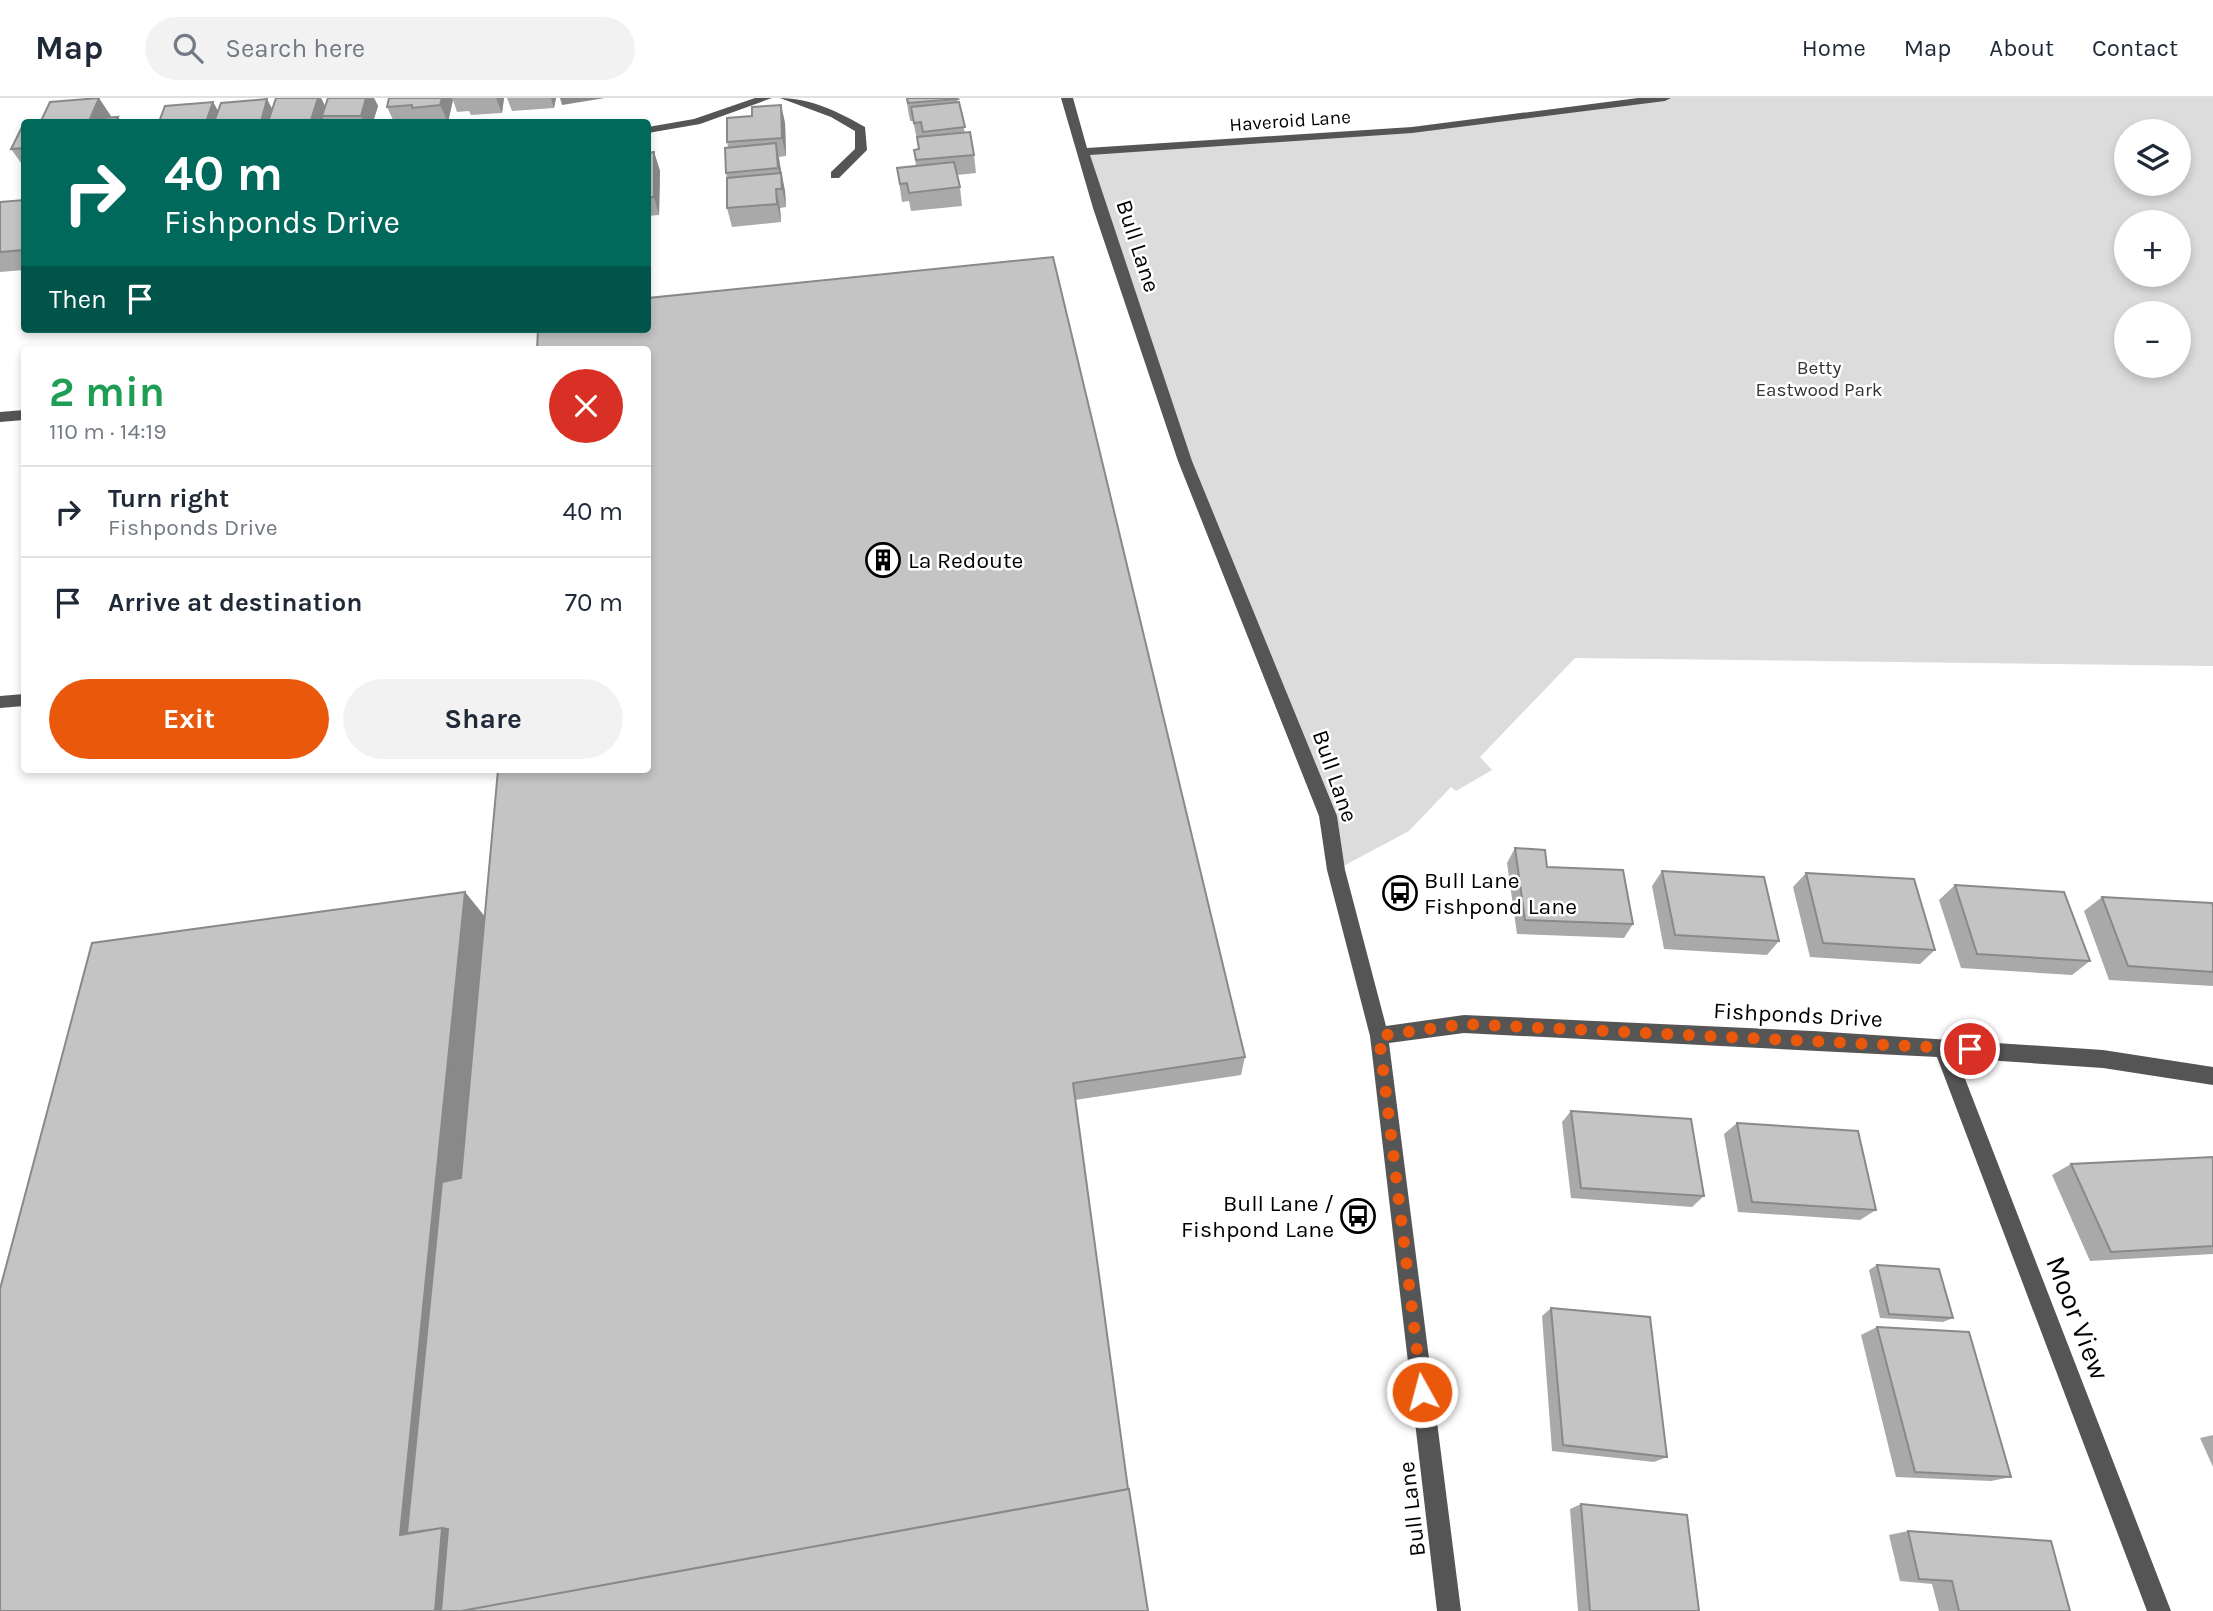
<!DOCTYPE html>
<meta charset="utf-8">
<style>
body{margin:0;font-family:Karla,sans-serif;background:#f2f2f3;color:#1f2937;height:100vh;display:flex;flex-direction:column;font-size:26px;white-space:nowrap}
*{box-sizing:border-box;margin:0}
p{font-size:23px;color:#747a83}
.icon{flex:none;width:38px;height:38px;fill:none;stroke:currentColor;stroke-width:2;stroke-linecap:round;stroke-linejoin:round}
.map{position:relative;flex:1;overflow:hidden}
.sheet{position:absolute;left:21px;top:248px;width:630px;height:427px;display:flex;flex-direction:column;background:#fff;border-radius:7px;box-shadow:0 4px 10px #0003}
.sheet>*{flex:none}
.banner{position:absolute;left:21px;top:21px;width:630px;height:214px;border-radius:7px;box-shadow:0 4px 10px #0003;background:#00695c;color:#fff;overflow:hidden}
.tools{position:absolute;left:2114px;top:21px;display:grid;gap:14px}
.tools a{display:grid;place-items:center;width:77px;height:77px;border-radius:50%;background:#fff;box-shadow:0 4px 10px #0003;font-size:35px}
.pin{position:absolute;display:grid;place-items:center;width:60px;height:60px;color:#fff;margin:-30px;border:4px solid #fff;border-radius:50%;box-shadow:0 2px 7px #0007}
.me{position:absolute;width:77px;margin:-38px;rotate:353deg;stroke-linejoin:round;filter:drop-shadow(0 0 5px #0008)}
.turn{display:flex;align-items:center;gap:24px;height:147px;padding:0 28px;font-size:32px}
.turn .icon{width:91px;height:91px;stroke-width:2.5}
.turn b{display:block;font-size:49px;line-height:60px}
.then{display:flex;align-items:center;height:66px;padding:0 28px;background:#0003;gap:14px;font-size:26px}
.round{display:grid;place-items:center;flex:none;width:74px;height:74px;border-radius:37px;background:#f2f2f3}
.head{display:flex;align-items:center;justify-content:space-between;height:119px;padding:0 28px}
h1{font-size:42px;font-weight:700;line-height:52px;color:#1e9e55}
.primary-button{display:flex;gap:14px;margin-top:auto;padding:14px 28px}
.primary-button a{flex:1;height:80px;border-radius:42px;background:#ea580c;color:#fff;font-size:28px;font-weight:700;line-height:80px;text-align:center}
.primary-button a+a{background:#f2f2f3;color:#1f2937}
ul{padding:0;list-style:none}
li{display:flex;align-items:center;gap:21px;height:91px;padding:0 28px;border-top:2px solid #e0e1e3}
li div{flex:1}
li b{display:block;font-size:26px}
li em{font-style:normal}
header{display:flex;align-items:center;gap:42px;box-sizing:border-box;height:98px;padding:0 35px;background:#fff;border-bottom:2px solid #e0e1e3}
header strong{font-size:33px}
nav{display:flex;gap:38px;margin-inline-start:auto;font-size:24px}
.search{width:490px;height:63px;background:#f2f2f3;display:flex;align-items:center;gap:18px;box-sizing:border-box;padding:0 24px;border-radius:38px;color:#747a83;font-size:26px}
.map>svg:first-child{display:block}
.green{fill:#dcdcdc;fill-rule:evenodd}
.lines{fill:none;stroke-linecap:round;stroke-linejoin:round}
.minor{fill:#555;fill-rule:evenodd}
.wall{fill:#a9a9a9}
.shaded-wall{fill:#898989}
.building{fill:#c4c4c4;stroke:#898989;stroke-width:2}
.route{stroke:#ea580c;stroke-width:12;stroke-dasharray:0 21.6}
.labels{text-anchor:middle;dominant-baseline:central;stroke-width:5;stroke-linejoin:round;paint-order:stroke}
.far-street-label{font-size:19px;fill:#000;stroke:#fff}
.far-park-label{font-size:19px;fill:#333;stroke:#fff}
.street-label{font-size:23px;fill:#000;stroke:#fff}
.poi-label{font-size:23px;fill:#000;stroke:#fff;text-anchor:start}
.near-street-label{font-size:28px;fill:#000;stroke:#fff}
</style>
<header>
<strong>Map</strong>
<div class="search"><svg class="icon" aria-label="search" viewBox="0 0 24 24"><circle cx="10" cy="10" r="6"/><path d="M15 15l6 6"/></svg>Search here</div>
<nav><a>Home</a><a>Map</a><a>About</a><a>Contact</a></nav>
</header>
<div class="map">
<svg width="2213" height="1513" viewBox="0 0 2213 1513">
<rect width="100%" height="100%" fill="#fff"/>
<path class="green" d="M1665 0H2213V568L1575 560 1480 659 1492 672 1456 693 1451 689 1409 733 1336 772 1328 718 1185 363 1084 54 1412 32ZM2126 33H2179V86H2126ZM2126 124H2179V177H2126ZM2126 215H2179V268H2126Z"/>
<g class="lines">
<path class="minor" d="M755 0H772L700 26 648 35V29L694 21Z
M780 0C811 0 839 14 865 29L867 52 839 80H831V74L855 51V33L831 19Z
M1061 0H1073L1087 50 1412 29 1638 0H1671L1665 3 1412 35 1090 57 1192 363 1337 718 1345 772 1386 928 1464 917 1813 933 2103 952 2213 969V987L2103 970 1957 960 2171 1513H2147L1937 959 1464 935 1389 945 1461 1513H1437L1370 938 1327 772 1319 718 1178 363 1093 110Z
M24 312V322L0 324V314Z
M24 596V608L0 610V598Z"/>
</g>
<path class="wall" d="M276 0H321L325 8 328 0H374L378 8 373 24H326L325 23V24H159L213 4 218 13 272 11Z
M389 0H504L502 15 471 17 469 13 457 14 453 2 448 24H394L387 9Z
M507 0H556L554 10 512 13Z
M906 0H957L965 35 974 57 976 75 957 77 960 89 962 108 911 113 909 103 902 104 897 70 916 68 914 52 919 51 913 23H910Z
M781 7 785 25 786 58 779 59 781 77 785 93 786 109 780 110 781 124 732 129 727 110V80L726 75 728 49 727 44 752 18Z
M24 24V69L11 51Z
M654 54 660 73 659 117 648 118V55Z
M24 102V172L0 174V104Z
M1515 750 1547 769 1633 826 1624 840 1517 836 1507 765Z
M1662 773 1779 843 1767 857 1664 851 1652 788Z
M1806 775 1935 852 1920 866 1810 859 1793 789Z
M1955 787 2090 863 2072 877 1961 870 1939 802Z
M465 794 485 819 1245 959 1241 977 1075 1002 1128 1391 0 1513Z
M2102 799 2213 808V888L2109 882 2084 813Z
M1571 1013 1704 1098 1692 1109 1571 1100 1562 1024Z
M1737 1025 1876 1112 1860 1122 1738 1114 1724 1036Z
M2213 1059V1156L2090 1163 2052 1077 2071 1066Z
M1877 1167 1953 1220 1943 1224 1880 1220 1869 1172Z
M1551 1210 1667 1359 1654 1364 1552 1353 1542 1218Z
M1877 1229 2011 1379 1991 1383 1896 1379 1861 1237Z
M2213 1337V1369L2200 1340Z
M1581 1406 1699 1513H1578L1570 1411Z
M1908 1433 2070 1513H1939L1932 1486 1900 1483 1889 1437Z"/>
<path class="shaded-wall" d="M99 0 111 18 108 24 90 21Z
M318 0H321L328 14 322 18 325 24H312L311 22Z
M366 0H374L378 8 373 24H364L361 18Z
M442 0H452L453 2 448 24 440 7Z
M496 0H504L502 15Z
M551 0H556L554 10Z
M560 0H605L562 7Z
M267 1 277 20 276 24H261Z
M213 4 223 22 222 24H206Z
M781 7 785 25 786 58 782 40Z
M118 19 122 24H115Z
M776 45 785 93 786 109 778 70Z
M654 54 660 73 659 117 654 99Z
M776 91 780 110 781 124 777 106Z
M465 794 486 820 431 1434 400 1437Z
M442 1430 470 1436 464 1513H435Z"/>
<path class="building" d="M99 0 90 21 118 19 115 24H24L41 23 50 4Z
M276 0H318L311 22 268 24Z
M328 0H366L361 18H322Z
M389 0H442L440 7 412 10V7L387 9Z
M907 0H957L958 1 908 5Z
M267 1 261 24H214L221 5Z
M213 4 206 24H159L165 8Z
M959 4 965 29 923 34 921 24 914 25 911 9Z
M781 7 782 40 727 44V20L752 18V9Z
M24 25V50L11 51Z
M970 34 974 57 916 62 914 52 919 51 917 39Z
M776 45 778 70 726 75 725 50Z
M654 54V99H648V55Z
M954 64 960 89 909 95 907 85 900 86 897 70Z
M781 75 782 91H776L777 106 727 110V80Z
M24 102V152L0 154V104Z
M1053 159 1245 959 1073 985 1128 1391 461 1513H441L448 1431 442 1430 407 1435 442 1084 461 1080 498 672H648V252H537L538 231H648V200Z
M1515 750 1545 752 1547 769 1623 772 1633 826 1525 822Z
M1662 773 1764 779 1779 843 1675 837Z
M1806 775 1914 781 1935 852 1823 845Z
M1955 787 2064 794 2090 863 1977 856Z
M465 794 400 1437 442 1430 435 1513H0V1191L92 845Z
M2102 799 2212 805 2213 808V874L2128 868Z
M1571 1013 1691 1021 1704 1098 1581 1090Z
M1737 1025 1858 1033 1876 1112 1752 1104Z
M2213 1059V1148L2111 1154 2071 1066Z
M1877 1167 1939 1171 1953 1220 1889 1216Z
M1551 1210 1650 1219 1667 1359 1563 1347Z
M1877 1229 1969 1234 2011 1379 1915 1374Z
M1129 1391 1148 1513H461Z
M1581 1406 1687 1417 1699 1513H1590Z
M1908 1433 2051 1443 2070 1513H1959L1952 1483 1919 1481Z"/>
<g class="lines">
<path class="route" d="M1422 1294 1379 938 1464 926 1970 951"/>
</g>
<defs>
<g id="building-ring" transform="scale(1.75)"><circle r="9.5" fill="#fff" stroke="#000" stroke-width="1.5"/><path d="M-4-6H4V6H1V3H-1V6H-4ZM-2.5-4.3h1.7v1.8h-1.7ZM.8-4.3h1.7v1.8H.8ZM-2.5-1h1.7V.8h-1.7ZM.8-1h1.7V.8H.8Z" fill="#000"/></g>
<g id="bus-ring" transform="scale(1.75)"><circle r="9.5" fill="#fff" stroke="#000" stroke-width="1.5"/><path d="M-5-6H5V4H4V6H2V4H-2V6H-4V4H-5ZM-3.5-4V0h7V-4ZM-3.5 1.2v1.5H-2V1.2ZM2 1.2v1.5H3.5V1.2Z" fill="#000"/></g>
</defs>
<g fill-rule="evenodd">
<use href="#building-ring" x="883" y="462"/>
<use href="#bus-ring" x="1400" y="795"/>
<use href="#bus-ring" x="1358" y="1118"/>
</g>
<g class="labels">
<g class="far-street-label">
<text transform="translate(1290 23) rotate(-4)">Haveroid Lane</text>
</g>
<g class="far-park-label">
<text x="1819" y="270">Betty<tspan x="1819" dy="22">Eastwood Park</tspan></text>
</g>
<g class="street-label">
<text transform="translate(1138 148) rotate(72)">Bull Lane</text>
<text transform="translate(1335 678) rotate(71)">Bull Lane</text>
<text transform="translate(1798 917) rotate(3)">Fishponds Drive</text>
<text transform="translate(1412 1411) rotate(-97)">Bull Lane</text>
</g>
<g class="poi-label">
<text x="908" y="462">La Redoute</text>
<text x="1424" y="782">Bull Lane<tspan x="1424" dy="26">Fishpond Lane</tspan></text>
<text x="1334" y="1105" text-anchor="end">Bull Lane /<tspan x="1334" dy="26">Fishpond Lane</tspan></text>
</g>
<g class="near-street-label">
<text transform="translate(2078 1220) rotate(69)">Moor View</text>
</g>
</g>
</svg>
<div class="tools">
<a><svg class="icon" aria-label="layers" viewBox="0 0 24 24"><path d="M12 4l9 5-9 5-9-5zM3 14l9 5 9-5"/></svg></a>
<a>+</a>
<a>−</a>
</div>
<div class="pin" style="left:1970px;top:951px;background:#d93025"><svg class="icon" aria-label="arrive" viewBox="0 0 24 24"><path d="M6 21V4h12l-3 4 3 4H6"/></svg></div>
<svg class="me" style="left:1422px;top:1294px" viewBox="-20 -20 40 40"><circle r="17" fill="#ea580c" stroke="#fff" stroke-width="3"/><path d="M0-11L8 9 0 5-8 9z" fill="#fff"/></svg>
<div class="banner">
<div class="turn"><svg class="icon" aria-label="right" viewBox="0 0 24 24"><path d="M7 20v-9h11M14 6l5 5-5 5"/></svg><div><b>40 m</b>Fishponds Drive</div></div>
<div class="then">Then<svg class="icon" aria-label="arrive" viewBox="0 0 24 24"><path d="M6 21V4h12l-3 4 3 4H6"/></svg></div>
</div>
<section class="sheet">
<div class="head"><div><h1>2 min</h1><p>110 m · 14:19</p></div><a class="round" style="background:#d93025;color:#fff"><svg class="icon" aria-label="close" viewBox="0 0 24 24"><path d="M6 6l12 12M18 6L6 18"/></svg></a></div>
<ul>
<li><svg class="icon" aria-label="right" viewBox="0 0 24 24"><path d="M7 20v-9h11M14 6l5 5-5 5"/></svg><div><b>Turn right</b><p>Fishponds Drive</p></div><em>40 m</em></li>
<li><svg class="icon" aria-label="arrive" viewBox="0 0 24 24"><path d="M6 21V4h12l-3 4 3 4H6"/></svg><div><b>Arrive at destination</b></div><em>70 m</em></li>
</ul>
<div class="primary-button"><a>Exit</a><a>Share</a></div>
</section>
</div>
